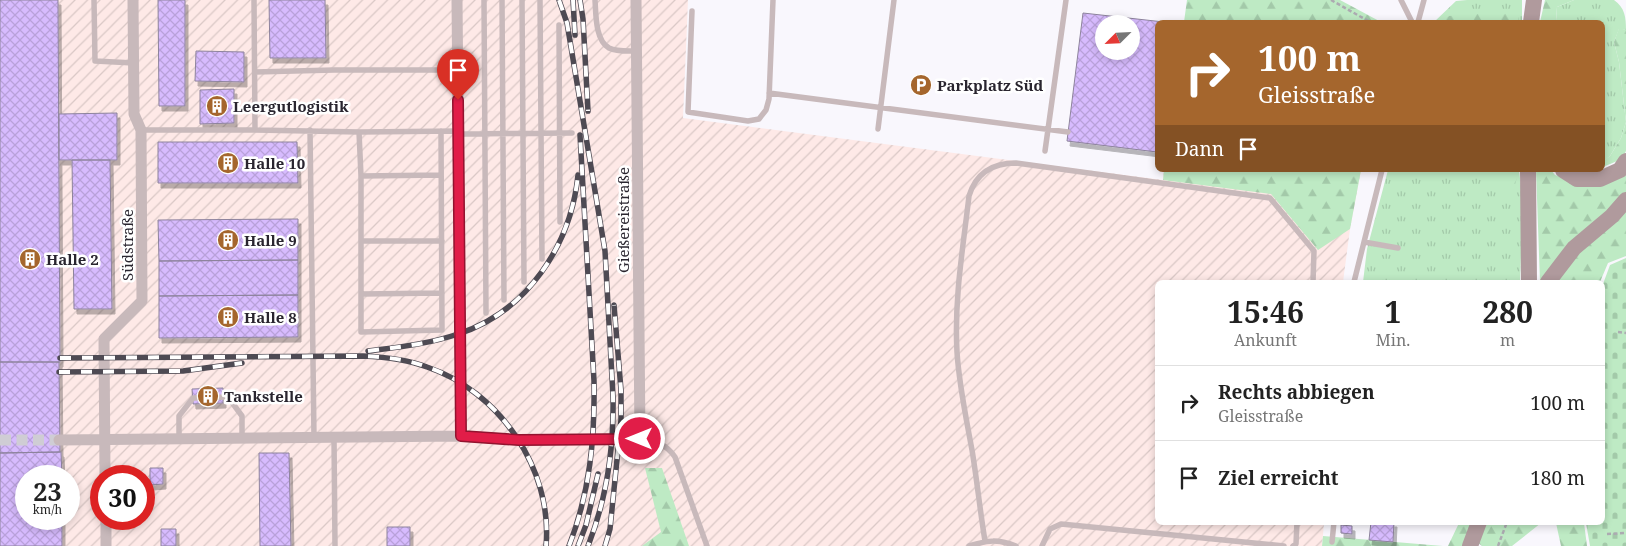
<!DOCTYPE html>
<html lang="de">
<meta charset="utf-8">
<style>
body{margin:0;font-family:"Noto Serif",serif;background:#f6f6f6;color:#222;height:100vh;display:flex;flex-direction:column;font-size:19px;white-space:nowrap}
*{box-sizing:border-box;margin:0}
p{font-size:16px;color:#767676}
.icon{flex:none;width:28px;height:28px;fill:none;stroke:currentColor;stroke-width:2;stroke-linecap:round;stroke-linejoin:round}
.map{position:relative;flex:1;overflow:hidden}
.details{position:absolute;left:1155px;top:280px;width:450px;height:245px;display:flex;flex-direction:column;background:#fff;border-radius:8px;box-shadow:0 2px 8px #0003}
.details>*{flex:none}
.guide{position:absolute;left:1155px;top:20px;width:450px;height:152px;border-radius:8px;box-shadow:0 2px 8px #0003;background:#a5662d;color:#fff;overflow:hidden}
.needle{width:32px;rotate:246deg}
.controls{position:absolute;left:1095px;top:15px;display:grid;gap:10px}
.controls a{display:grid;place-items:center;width:45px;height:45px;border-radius:50%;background:#fff;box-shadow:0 2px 8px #0003;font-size:25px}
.speed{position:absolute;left:15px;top:465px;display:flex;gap:10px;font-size:25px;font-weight:700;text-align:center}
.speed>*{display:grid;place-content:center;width:65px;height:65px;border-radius:50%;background:#fff;box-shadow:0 2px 8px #0003;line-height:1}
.speed small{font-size:12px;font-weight:400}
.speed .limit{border:8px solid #d22;background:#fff;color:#111}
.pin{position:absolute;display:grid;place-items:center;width:42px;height:42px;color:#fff;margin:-51px -21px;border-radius:50% 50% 50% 0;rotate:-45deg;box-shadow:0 0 5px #0007}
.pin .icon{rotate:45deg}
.me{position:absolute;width:55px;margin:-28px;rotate:270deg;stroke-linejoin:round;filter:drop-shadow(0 0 4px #0008)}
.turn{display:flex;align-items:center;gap:18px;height:105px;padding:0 20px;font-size:22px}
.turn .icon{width:65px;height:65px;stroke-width:2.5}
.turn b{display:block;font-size:35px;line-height:42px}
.then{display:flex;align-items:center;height:48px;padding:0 20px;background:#0003;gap:10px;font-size:19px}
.eta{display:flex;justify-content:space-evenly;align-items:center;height:85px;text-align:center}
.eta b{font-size:30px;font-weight:700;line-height:35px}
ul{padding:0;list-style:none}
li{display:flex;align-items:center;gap:15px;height:75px;padding:0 20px;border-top:1px solid #e0e0e0}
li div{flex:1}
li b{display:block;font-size:19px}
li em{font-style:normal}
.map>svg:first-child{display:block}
.industrial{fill:url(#industrial-furrows);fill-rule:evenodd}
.grass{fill:url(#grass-tufts)}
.forest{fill:url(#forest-firs)}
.cemetery{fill:url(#cemetery-stones)}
.building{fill:url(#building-cross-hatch);stroke:#8d839c;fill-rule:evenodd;filter:url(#shadow)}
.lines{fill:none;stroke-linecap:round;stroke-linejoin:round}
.street-tunnel{stroke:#cfcdd4;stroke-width:11;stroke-dasharray:11 5.5;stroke-linecap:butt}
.path{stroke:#acaab1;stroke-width:2.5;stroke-dasharray:4 2.5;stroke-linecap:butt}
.lane{stroke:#c8b9bb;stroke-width:5.5}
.street{stroke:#c8b9bb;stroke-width:11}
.secondary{stroke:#b09a9d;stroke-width:16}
.rail-casing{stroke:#4e4a53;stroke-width:5.5}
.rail{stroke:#fff;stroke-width:4;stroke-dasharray:11;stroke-linecap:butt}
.route-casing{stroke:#92132f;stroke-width:12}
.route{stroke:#e11d48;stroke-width:9}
.labels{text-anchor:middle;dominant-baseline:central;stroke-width:5;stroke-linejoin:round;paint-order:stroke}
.poi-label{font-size:15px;font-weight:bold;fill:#29252f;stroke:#fff;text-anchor:start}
.street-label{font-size:15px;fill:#29252f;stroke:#fff}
</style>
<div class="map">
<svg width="1626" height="546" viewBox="0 0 1626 546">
<defs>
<pattern id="industrial-furrows" width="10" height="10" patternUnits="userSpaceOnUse" patternTransform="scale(1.25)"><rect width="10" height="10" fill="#fee9e7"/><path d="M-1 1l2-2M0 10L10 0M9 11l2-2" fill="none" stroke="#dac8c6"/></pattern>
<pattern id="grass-tufts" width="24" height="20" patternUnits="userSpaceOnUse" patternTransform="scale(1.25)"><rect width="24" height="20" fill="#beeac4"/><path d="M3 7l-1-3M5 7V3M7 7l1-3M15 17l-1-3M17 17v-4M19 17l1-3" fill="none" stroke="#a3c9a9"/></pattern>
<pattern id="forest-firs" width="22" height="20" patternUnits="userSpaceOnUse" patternTransform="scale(1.25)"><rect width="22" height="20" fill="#beeac4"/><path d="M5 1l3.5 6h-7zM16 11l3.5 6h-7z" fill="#a3c9a9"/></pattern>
<pattern id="cemetery-stones" width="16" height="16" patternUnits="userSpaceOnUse" patternTransform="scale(1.25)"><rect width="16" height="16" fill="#beeac4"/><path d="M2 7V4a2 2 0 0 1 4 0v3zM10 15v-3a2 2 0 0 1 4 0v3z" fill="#a3c9a9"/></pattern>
<pattern id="building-cross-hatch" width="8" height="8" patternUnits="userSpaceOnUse" patternTransform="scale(1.25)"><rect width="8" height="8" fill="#d7bbfe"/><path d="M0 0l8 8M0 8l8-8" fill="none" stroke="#b9a1da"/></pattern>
<filter id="shadow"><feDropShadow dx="3" dy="5" stdDeviation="0" flood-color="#0004"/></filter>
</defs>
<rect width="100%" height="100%" fill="#f9f7fd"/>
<path class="industrial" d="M0 0H688L683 118 1163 180 1164 170H1361L1350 229 1343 282H1158V522L1324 523 1322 546H0ZM26 476H69V519H26ZM101 476H144V519H101Z"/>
<path class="grass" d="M1467 0H1522V22H1434L1456 1Z
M1574 0H1614C1625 8 1626 17 1626 30L1619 29 1614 42 1619 62 1626 122 1621 138 1610 156 1603 162 1602 22H1556L1557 7Z
M1388 170H1519L1523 203 1520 282H1363L1367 249Z"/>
<path class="forest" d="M1187 0H1340L1381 22H1184Z
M1545 0H1574L1557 7 1556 22H1540Z
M1517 11 1519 22H1439L1449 16Z
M1619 28 1626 30V151L1622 159 1603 167 1602 162 1610 156 1621 138 1626 122 1619 62 1614 42Z
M1626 168V256L1608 263 1600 282H1540L1536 170H1551L1555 175 1583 185Z
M1164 170H1361L1350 229 1318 250 1271 194 1163 180Z
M1502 170H1519L1513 192 1501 185Z
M645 468H662L689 546H642L661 532Z
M1459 523H1541L1512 546H1482L1472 538 1466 546H1448Z
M1556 523H1584L1587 546H1561Z
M1323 536 1443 546H1322Z"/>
<path class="cemetery" d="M1626 258V546H1590L1586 523 1602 522 1603 284 1610 265Z"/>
<path class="building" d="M0 0H58L60 362H0Z
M158 0H185V106H159Z
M269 0H325L326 58H270Z
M1083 13 1164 22H1158L1157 152 1067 141ZM1104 24H1131V51H1104Z
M196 51 244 52V82L195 81Z
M234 89V123L200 124V90Z
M117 113V160H59V114Z
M158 142H297L298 183H158Z
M72 160H110L112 309H74Z
M298 219V260L159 261 158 220Z
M298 260V295L159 296V261Z
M298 295V337L159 338V296Z
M0 362H59L60 452 0 453Z
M223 388V403L193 404 192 389Z
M61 452 62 476H26V519H62V546H0V453Z
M259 453H289L291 546H260Z
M150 468H163V484L150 485Z
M1371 522H1394L1393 542 1369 540Z
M1341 525 1352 526V534L1341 533Z
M387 527H410V546H387Z
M161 529H176V546H161Z"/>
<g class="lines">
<path class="street-tunnel" d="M0 440H59"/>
<path class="path" d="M1331 0 1370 22
M1618 332 1626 333
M1607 534 1626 533
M1498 546 1507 522"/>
<path class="lane" d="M94 0 95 61 134 63
M254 0 255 130
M484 0 486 313
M502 0 504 300
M522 0 524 282
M540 0 542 259
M595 0C596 14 595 40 609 48 617 52 628 51 637 51
M1401 0 1412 22
M692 11 688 112 748 121 759 119 766 110 769 99 773 0
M1418 22 1424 0
M559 25 560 222
M255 72 334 70H457
M769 93 1068 132
M878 129 894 0
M141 130H255L359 132 459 131
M310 130 314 437
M359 132 361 176V332L442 330 441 131
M459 134 572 133
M1045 151 1066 0
M361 176 441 175
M361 241H442
M1364 242 1398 248
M1354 282 1382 170
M361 294 442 293
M334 437 335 546
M179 438V416L193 398 228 397 242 416V438
M640 439C655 440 666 444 675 457L707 546
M985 541C980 511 977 480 972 450 966 417 959 385 957 352 954 299 963 248 969 196 976 173 993 163 1016 163L1270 198 1314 251 1313 282
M1332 542 1334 522
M969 546C989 540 997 539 1016 546
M1042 546 1050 529 1061 524 1284 546
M1293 546 1296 544 1297 522"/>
<path class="street" d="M457 0 461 436
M59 440 461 436 519 440 640 439 636 0
M105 476 104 339 142 301 141 130 134 114 133 0
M106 519V546"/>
<path class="secondary" d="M1531 22 1534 0
M1528 170 1529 282
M1563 170 1577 179H1600L1620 170 1626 161
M1548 282 1574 248 1612 216 1626 200
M1470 546 1479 522"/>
<g class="rail-casing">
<path id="rail" d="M559 0 567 23 605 251 613 396C614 447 607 498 588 546
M573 0 575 35
M580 0 583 19 588 111
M368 351C399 347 429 344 458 334 527 312 571 245 578 175
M60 358 363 356C385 357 406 359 427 367 499 391 553 469 546 546
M59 372 183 371 242 363
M569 546C590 492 595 438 594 381L580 135
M578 546 586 525 598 474
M605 546 610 529 621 420V390L614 305"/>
</g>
<use href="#rail" class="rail"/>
</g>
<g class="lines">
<g class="route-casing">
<path id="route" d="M458 100 461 436 519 440 640 439"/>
</g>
<use href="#route" class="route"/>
</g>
<defs>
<g id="parking-disc" transform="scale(1.125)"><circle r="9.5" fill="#a5662d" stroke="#fff"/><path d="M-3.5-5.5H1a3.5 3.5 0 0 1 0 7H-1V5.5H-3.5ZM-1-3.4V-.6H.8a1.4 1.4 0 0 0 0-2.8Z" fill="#fff"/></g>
<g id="building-disc" transform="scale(1.125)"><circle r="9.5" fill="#a5662d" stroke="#fff"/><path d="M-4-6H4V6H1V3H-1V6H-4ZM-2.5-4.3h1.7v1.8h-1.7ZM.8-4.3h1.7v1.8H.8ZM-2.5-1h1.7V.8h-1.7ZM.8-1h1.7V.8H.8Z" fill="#fff"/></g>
</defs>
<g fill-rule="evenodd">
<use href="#parking-disc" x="921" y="85"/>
<use href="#building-disc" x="217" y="106"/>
<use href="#building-disc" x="228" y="163"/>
<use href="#building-disc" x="228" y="240"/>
<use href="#building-disc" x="30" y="259"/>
<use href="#building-disc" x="228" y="317"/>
<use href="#building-disc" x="208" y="396"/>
</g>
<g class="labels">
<g class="poi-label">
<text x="937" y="85">Parkplatz Süd</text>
<text x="233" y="106">Leergutlogistik</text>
<text x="244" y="163">Halle 10</text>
<text x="244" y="240">Halle 9</text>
<text x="46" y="259">Halle 2</text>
<text x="244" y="317">Halle 8</text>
<text x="224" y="396">Tankstelle</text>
</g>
<g class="street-label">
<text transform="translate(623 220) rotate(-90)">Gießereistraße</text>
<text transform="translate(127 245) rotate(-90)">Südstraße</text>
</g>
</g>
</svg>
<div class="controls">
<a><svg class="needle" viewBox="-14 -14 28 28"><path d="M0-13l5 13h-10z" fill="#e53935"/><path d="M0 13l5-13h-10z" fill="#767676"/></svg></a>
</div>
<div class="speed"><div>23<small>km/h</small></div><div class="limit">30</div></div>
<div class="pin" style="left:458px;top:100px;background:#d93025"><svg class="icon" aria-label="arrive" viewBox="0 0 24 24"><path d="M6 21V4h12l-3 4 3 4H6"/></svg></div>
<svg class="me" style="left:640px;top:439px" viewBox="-20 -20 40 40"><circle r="17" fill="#e11d48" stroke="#fff" stroke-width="3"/><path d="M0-11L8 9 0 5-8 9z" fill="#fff"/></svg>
<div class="guide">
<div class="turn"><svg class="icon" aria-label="right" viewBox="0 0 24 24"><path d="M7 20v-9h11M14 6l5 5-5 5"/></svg><div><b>100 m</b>Gleisstraße</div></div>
<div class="then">Dann<svg class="icon" aria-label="arrive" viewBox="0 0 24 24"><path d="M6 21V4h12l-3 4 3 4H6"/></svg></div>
</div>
<section class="details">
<div class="eta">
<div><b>15:46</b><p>Ankunft</p></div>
<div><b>1</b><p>Min.</p></div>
<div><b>280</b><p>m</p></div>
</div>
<ul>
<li><svg class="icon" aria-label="right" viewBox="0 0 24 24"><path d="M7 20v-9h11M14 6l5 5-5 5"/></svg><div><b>Rechts abbiegen</b><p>Gleisstraße</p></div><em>100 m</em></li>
<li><svg class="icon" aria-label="arrive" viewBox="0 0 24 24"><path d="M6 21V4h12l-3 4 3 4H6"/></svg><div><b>Ziel erreicht</b></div><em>180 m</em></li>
</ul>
</section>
</div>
